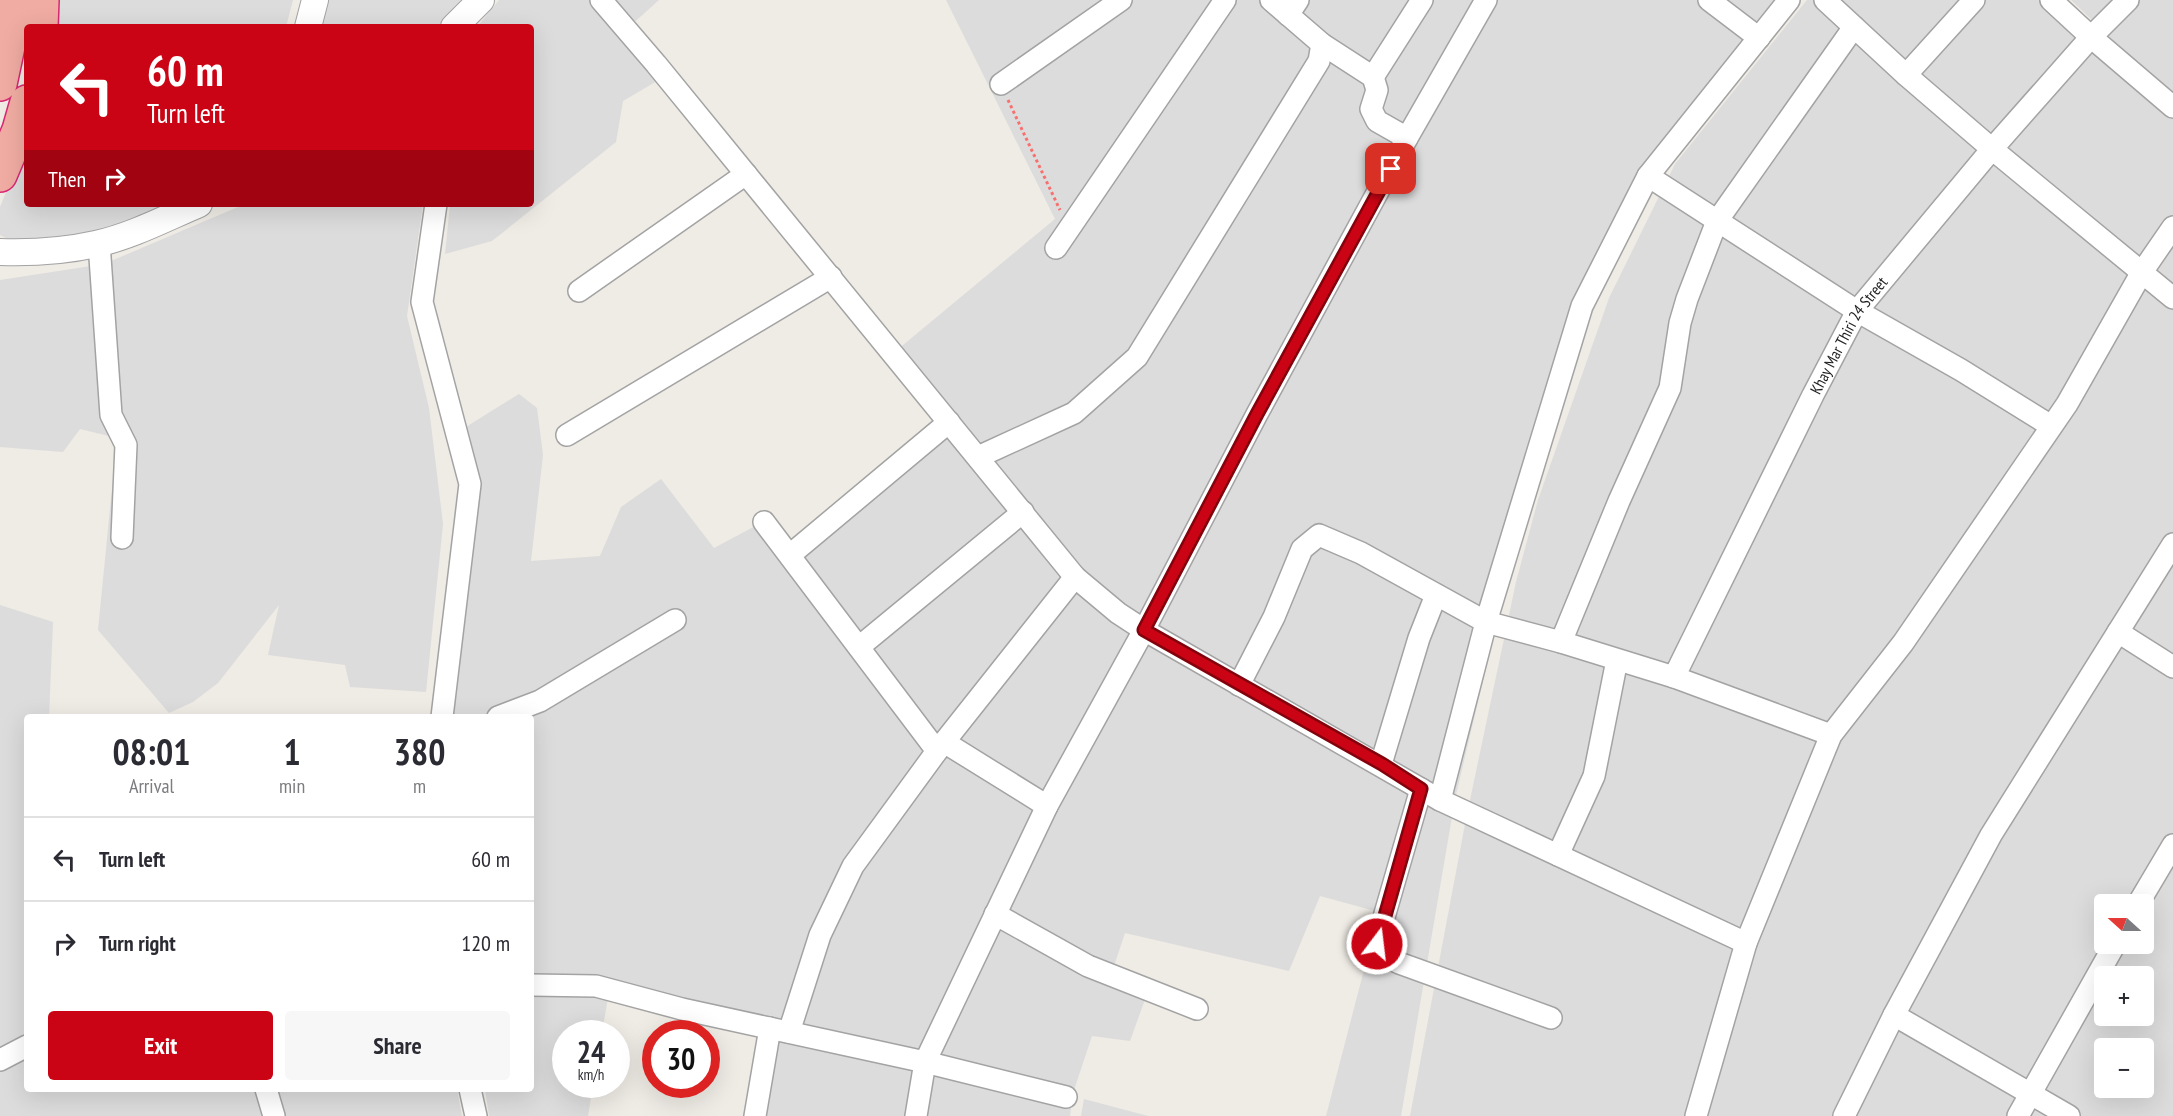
<!DOCTYPE html>
<meta charset="utf-8">
<style>
body{margin:0;font-family:"PT Sans Narrow",sans-serif;background:#f7f7f7;color:#2b2b33;height:100vh;display:flex;flex-direction:column;font-size:22px;white-space:nowrap}
*{box-sizing:border-box;margin:0}
p{font-size:20px;color:#7c7c81}
.icon{flex:none;width:33px;height:33px;fill:none;stroke:currentColor;stroke-width:2;stroke-linecap:round;stroke-linejoin:round}
.map{position:relative;flex:1;overflow:hidden}
.details{position:absolute;left:24px;top:714px;width:510px;height:378px;display:flex;flex-direction:column;background:#fff;border-radius:6px;box-shadow:0 6px 24px #0002}
.details>*{flex:none}
.top-card{position:absolute;left:24px;top:24px;width:510px;height:183px;border-radius:6px;box-shadow:0 6px 24px #0002;background:#ca0414;color:#fff;overflow:hidden}
.needle{width:39px;rotate:291deg}
.tools{position:absolute;left:2094px;top:894px;display:grid;gap:12px}
.tools a{display:grid;place-items:center;width:60px;height:60px;border-radius:6px;background:#fff;box-shadow:0 6px 24px #0002;font-size:30px}
.speed{position:absolute;left:552px;top:1020px;display:flex;gap:12px;font-size:30px;font-weight:700;text-align:center}
.speed>*{display:grid;place-content:center;width:78px;height:78px;border-radius:50%;background:#fff;box-shadow:0 6px 24px #0002;line-height:1}
.speed small{font-size:15px;font-weight:400}
.speed .limit{border:9px solid #d22;background:#fff;color:#111}
.pin{position:absolute;display:grid;place-items:center;width:51px;height:51px;color:#fff;margin:-26px;border-radius:12px;box-shadow:0 3px 9px #0006}
.me{position:absolute;width:66px;margin:-33px;rotate:15deg;stroke-linejoin:round;filter:drop-shadow(0 0 4px #0008)}
.turn{display:flex;align-items:center;gap:21px;height:126px;padding:0 24px;font-size:27px}
.turn .icon{width:78px;height:78px;stroke-width:2.5}
.turn b{display:block;font-size:42px;line-height:51px}
.then{display:flex;align-items:center;height:57px;padding:0 24px;background:#0003;gap:12px;font-size:22px}
.eta{display:flex;justify-content:space-evenly;align-items:center;height:102px;text-align:center}
.eta b{font-size:36px;font-weight:600;line-height:42px}
.button{display:flex;gap:12px;margin-top:auto;padding:12px 24px}
.button a{flex:1;height:69px;border-radius:6px;background:#ca0414;color:#fff;font-size:24px;font-weight:600;line-height:69px;text-align:center}
.button a+a{background:#f7f7f7;color:#2b2b33}
ul{padding:0;list-style:none}
li{display:flex;align-items:center;gap:18px;height:84px;padding:0 24px;border-top:2px solid #e1e1e2}
li div{flex:1}
li b{display:block;font-size:22px}
li em{font-style:normal}
.map>svg:first-child{display:block}
.residential{fill:#dddcdc;fill-rule:evenodd}
.lines{fill:none;stroke-linecap:round;stroke-linejoin:round}
.minor-casing{stroke:#a3a3a3;stroke-width:24}
.tertiary-casing{stroke:#a3a3a3;stroke-width:28}
.trunk-casing{stroke:#d82773;stroke-width:36}
.path{stroke:#f7706e;stroke-width:3;stroke-dasharray:3 3;stroke-linecap:butt}
.minor{stroke:#fff;stroke-width:21}
.tertiary{stroke:#fff;stroke-width:26}
.trunk{stroke:#f0aca2;stroke-width:33}
.route-casing{stroke:#83030d;stroke-width:15}
.route{stroke:#ca0414;stroke-width:10}
.labels{text-anchor:middle;dominant-baseline:central;stroke-width:4.5;stroke-linejoin:round;paint-order:stroke}
.street-label{font-size:16px;fill:#1f1f1f;stroke:#fff}
</style>
<div class="map">
<svg width="2173" height="1116" viewBox="0 0 2173 1116">
<rect width="100%" height="100%" fill="#efebe5"/>
<path class="residential" d="M51 0H293L286 27H49Z
M324 0H462L437 27H317Z
M499 0H659L629 27 669 74 623 101 616 142 492 241 445 254 450 204H531V27H477Z
M946 0H1786L1622 215 1515 546 1455 799 1401 1116H1326L1379 912 1320 896 1289 971 1125 933 1113 969 1148 991 1130 1041 1092 1036 1073 1093 1070 1116H753L764 1029 609 991 602 1033 566 1034V1084L593 1085 588 1116H489L485 1089H531V717H452L461 430 519 394 537 408 543 455 531 561 600 556 621 507 661 479 714 548 759 524 785 560 944 423 897 350 1055 219Z
M1807 0H2040L2173 118V1116H1410L1466 819 1516 582 1538 500 1609 298 1675 164ZM2104 904H2144V944H2104ZM2104 976H2144V1016H2104ZM2104 1048H2144V1088H2104Z
M2071 0H2173V95L2135 61Z
M27 131V204H165L98 234 10 240 0 235V207L21 154Z
M245 204H423L407 316 429 408 443 524 426 692 350 687 345 665 268 655 279 605 218 683 193 702 169 713 98 630 117 438 80 429 63 452 0 447V280L104 264Z
M0 605 53 622 49 717H27V1089H457L462 1116H0Z
M1084 1099 1148 1116H1081Z"/>
<g class="lines">
<g class="minor-casing">
<g id="minor">
<path d="M601 0 656 64 1075 577 1118 613 1144 630 1440 800 1746 943"/>
<path d="M1271 0 1322 44 1373 77 1377 90 1371 109 1377 121 1407 138"/>
<path d="M1709 0 1759 38"/>
<path d="M1825 0 1906 75 1992 149 2173 298"/>
<path d="M2051 0 2091 37 2173 107"/>
<path d="M1288 15 1298 0"/>
<path d="M1906 75 1974 0"/>
<path d="M1373 77 1422 0"/>
<path d="M1001 84 1121 0"/>
<path d="M1648 176 1857 311 1961 370 2051 426"/>
<path d="M436 204 422 302 470 484 442 717"/>
<path d="M99 243 111 415 126 445 122 538"/>
<path d="M1056 248 1225 0"/>
<path d="M579 291 746 174"/>
<path d="M567 435 831 277"/>
<path d="M978 457 1074 413 1137 357 1319 61 1322 44"/>
<path d="M764 522 937 751"/>
<path d="M790 555 949 422"/>
<path d="M2118 632 2173 667"/>
<path d="M1561 642 1619 501 1670 388 1680 323 1687 299 1717 221 1854 27"/>
<path d="M859 647 1023 512"/>
<path id="s1" d="M1674 677 1813 395 1857 311 1992 149 2091 37 2128 0"/>
<path d="M1239 685 1274 617 1302 549 1319 535 1361 553 1486 622 1561 642 1674 677 1831 735"/>
<path d="M498 717 540 701 675 620"/>
<path d="M944 742 1047 806"/>
<path d="M1381 764 1419 638 1436 595"/>
<path d="M1421 789 1380 931 1377 944 1380 953 1399 963 1551 1018"/>
<path d="M1440 800 1486 622 1582 306 1648 176 1789 0"/>
<path d="M1558 855 1594 776 1617 660"/>
<path d="M2138 904 2173 845"/>
<path d="M995 914 1088 966 1197 1009"/>
<path d="M531 985 596 986 682 1009 925 1062 1066 1097"/>
<path d="M1894 1015 2069 1116"/>
<path d="M789 1032 820 935 853 866 937 751 1075 577"/>
<path d="M0 1060 27 1046"/>
<path d="M266 1089 274 1116"/>
<path d="M470 1089 476 1116"/>
<path d="M755 1116 770 1028"/>
<path d="M916 1116 925 1062 1047 806 1144 630 1257 414 1407 138 1486 0"/>
<path d="M1696 1116 1746 943 1831 735 1903 643 2067 404 2142 272 2173 227"/>
<path d="M1844 1116 1894 1015 1991 835 2173 544"/>
<path d="M2018 1116 2115 944"/>
</g>
</g>
<g class="tertiary-casing">
<path id="tertiary" d="M308 27 315 0
M454 27 481 0
M0 252C32 253 65 251 96 244 132 236 166 218 199 204"/>
</g>
<g class="trunk-casing">
<path id="trunk" d="M41 27 42 0
M0 84 11 32V0
M0 175 19 130 27 102"/>
</g>
<path class="path" d="M1008 100 1060 210"/>
<use href="#minor" class="minor"/>
<use href="#tertiary" class="tertiary"/>
<use href="#trunk" class="trunk"/>
</g>
<g class="lines">
<g class="route-casing">
<path id="route" d="M1377 944 1421 789 1382 764 1144 630 1257 414 1391 169"/>
</g>
<use href="#route" class="route"/>
</g>
<g class="labels">
<g class="street-label">
<text stroke="none"><textPath href="#s1" startOffset="384">Khay Mar Thiri 24 Street</textPath></text>
</g>
</g>
</svg>
<div class="tools">
<a><svg class="needle" viewBox="-14 -14 28 28"><path d="M0-13l5 13h-10z" fill="#e53935"/><path d="M0 13l5-13h-10z" fill="#7c7c81"/></svg></a>
<a>+</a>
<a>−</a>
</div>
<div class="speed"><div>24<small>km/h</small></div><div class="limit">30</div></div>
<div class="pin" style="left:1391px;top:169px;background:#d93025"><svg class="icon" aria-label="arrive" viewBox="0 0 24 24"><path d="M6 21V4h12l-3 4 3 4H6"/></svg></div>
<svg class="me" style="left:1377px;top:944px" viewBox="-20 -20 40 40"><circle r="17" fill="#ca0414" stroke="#fff" stroke-width="3"/><path d="M0-11L8 9 0 5-8 9z" fill="#fff"/></svg>
<div class="top-card">
<div class="turn"><svg class="icon" aria-label="left" viewBox="0 0 24 24"><path d="M17 20v-9H6M10 6l-5 5 5 5"/></svg><div><b>60 m</b>Turn left</div></div>
<div class="then">Then<svg class="icon" aria-label="right" viewBox="0 0 24 24"><path d="M7 20v-9h11M14 6l5 5-5 5"/></svg></div>
</div>
<section class="details">
<div class="eta">
<div><b>08:01</b><p>Arrival</p></div>
<div><b>1</b><p>min</p></div>
<div><b>380</b><p>m</p></div>
</div>
<ul>
<li><svg class="icon" aria-label="left" viewBox="0 0 24 24"><path d="M17 20v-9H6M10 6l-5 5 5 5"/></svg><div><b>Turn left</b></div><em>60 m</em></li>
<li><svg class="icon" aria-label="right" viewBox="0 0 24 24"><path d="M7 20v-9h11M14 6l5 5-5 5"/></svg><div><b>Turn right</b></div><em>120 m</em></li>
</ul>
<div class="button"><a>Exit</a><a>Share</a></div>
</section>
</div>
